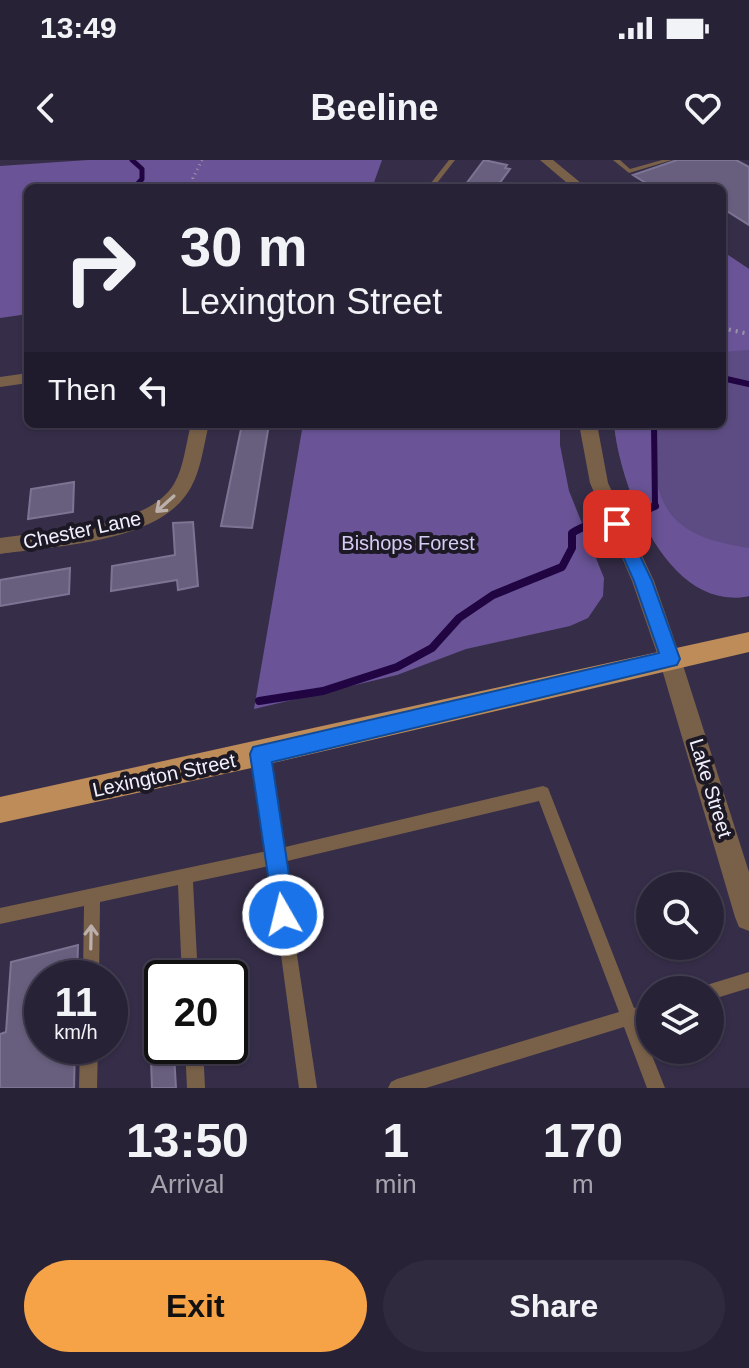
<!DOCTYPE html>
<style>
body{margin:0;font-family:Arial,sans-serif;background:#302a3f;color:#f1f3f6;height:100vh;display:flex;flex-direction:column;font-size:30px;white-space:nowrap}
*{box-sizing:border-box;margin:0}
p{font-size:26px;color:#a5a4ad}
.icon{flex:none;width:44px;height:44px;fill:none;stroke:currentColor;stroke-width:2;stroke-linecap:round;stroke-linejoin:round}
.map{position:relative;height:928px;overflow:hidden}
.drawer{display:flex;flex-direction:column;background:#282237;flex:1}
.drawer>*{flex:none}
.hud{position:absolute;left:24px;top:24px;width:702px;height:244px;border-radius:12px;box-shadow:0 2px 6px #0004,0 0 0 2px #443f52;background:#282237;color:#f1f3f6;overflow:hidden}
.fabs{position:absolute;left:636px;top:712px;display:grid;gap:16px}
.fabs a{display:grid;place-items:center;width:88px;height:88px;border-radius:50%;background:#282237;box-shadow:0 2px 6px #0004,0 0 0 2px #443f52;font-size:40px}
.speed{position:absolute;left:24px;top:800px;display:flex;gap:16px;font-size:40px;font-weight:700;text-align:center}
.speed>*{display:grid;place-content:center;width:104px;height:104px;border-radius:50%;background:#282237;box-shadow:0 2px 6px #0004,0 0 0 2px #443f52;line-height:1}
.speed small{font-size:20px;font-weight:400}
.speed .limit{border:4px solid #111;border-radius:12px;background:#fff;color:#111}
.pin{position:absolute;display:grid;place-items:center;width:68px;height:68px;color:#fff;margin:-34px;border-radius:16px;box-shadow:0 4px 12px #0006}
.me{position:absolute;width:88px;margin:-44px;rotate:352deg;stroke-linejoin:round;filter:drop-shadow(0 0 6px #0008)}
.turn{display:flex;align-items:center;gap:28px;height:168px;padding:0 24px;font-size:36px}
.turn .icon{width:104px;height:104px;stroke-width:2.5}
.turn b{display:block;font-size:56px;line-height:68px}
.then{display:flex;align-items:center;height:76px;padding:0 24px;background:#0003;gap:16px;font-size:30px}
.eta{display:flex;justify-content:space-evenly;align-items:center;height:136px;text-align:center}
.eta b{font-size:48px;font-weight:700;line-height:56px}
.action{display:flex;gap:16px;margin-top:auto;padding:16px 24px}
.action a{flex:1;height:92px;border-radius:48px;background:#f5a346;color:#111;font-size:32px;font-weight:700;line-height:92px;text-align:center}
.action a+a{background:#302a3f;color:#f1f3f6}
.status{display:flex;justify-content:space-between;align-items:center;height:56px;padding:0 40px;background:#282237;direction:ltr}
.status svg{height:22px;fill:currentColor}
header{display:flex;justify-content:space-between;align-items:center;height:104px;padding:0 24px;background:#282237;font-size:36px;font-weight:700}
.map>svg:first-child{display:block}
.green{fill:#5d4c83}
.forest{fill:#6a5497}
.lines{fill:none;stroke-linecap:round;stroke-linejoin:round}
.stream-far2{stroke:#210543;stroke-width:5}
.stream-far1{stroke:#210543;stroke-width:6}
.stream{stroke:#210543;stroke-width:8}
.building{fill:#685f7e;stroke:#7d7494;stroke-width:2}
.path-far1{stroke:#9994a8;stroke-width:3;stroke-dasharray:1 4;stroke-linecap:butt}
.path{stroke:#9994a8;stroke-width:4;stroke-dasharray:2 5;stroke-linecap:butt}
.service{fill:#796149;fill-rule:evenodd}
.minor{fill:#796149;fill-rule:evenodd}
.tertiary{fill:#796149;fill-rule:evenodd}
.primary{fill:#be8c59;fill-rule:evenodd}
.oneway{stroke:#bcb0ad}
.route{fill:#1a73e8;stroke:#114b97;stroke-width:2}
.labels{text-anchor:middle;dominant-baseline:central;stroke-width:8;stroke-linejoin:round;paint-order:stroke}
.street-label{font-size:20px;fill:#f3f0fe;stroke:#1c1925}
.park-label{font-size:20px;fill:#d7cdf4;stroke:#1c1925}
</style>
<div class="status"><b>13:49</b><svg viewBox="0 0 49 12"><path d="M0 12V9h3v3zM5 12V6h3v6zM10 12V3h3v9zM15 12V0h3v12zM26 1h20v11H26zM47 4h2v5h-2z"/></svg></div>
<header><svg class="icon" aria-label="back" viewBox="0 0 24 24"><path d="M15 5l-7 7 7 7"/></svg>Beeline<svg class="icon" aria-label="heart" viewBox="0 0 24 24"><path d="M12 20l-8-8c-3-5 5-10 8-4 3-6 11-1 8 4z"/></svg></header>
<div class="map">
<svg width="749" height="928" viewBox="0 0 749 928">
<rect width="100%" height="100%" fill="#362e49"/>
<path class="green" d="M722 91 749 109V436C667 453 620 326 614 264H722Z"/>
<path class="forest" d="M88 0H382L372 28H28V154L0 158V6Z
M722 91 749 109V190L722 192Z
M303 264H560V285L569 331 604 418 603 436 588 458 570 466 466 489 397 515 254 549Z
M614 264H651C653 344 664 376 749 388V436C667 453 620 326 614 264Z"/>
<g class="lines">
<path class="stream-far2" d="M132 0 142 9V19L134 28"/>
<path class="stream-far1" d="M722 218 749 224
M651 348 655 346 654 264"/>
<path class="stream" d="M259 541 323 531 397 507 432 488 459 458 493 435 562 407 572 388V373C597 357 628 359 655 346"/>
</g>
<path class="building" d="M484 0 507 5 505 8 510 9 496 28H463Z
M677 0H736L749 7V65L722 48V28H654L633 15Z
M242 264H269L252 368 221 366Z
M74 322 73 352 28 359 31 329Z
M193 362 198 426 178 430 177 420 111 431 112 406 175 395 173 363Z
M70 408 69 434 0 446V420Z
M78 785 77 818H42V886H75L74 928H0V874L6 872 11 802Z
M174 894 176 928H152L151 900Z"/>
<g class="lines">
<path class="path-far1" d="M197 28 193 18 202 0"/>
<path class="path" d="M722 168 749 174"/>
<path class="service" d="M449 0H455L437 23V28H431V23Z
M613 0H620L630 9 662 0H672L629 13Z
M260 587 265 589 267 594 281 688 543 626 548 628 634 848 650 843V859L639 863 665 928H647L624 867 426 928H388L391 922 397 919 619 852 539 641 283 702 317 928H299L269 706 193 722 198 818H182L178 725 100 742 99 818H83L84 746 0 764V748L267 691 253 594 255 589Z
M749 812V828L710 840V830H703L704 826 710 824Z
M80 886H98L97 928H79Z
M185 886H203L205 928H187Z"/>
<path class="minor" d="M540 0H553L587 28H573Z
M28 213V223L0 227V217Z
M191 264H209C203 287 201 315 186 335 152 383 54 386 0 394V378C47 371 147 369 174 324 184 307 186 283 191 264Z
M579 264H597L608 323 654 421 681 499 678 506 670 509 662 506 659 499 632 421 590 323Z"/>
<path class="tertiary" d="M670 489 678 492 681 499 749 712V771L739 767 735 757 659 499 662 492Z"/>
<path class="primary" d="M749 472V492L260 606 0 663V637Z"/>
</g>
<defs><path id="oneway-shaft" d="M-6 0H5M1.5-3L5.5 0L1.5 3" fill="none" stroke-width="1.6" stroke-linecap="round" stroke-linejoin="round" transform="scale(2)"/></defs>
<g class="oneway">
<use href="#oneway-shaft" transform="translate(165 344) rotate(138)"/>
<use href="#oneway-shaft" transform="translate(91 777) rotate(-89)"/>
</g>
<path class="route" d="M617 358 623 360 652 421 680 499 677 505 272 602 295 755 292 763 283 767 275 763 250 594 253 587 659 493 634 421 609 364Z"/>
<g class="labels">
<g class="street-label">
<text transform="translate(82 370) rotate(-12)">Chester Lane</text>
<text transform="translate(164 615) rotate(-12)">Lexington Street</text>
<text transform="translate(711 628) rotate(73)">Lake Street</text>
</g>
<g class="park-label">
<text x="408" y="383">Bishops Forest</text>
</g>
</g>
</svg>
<div class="fabs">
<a><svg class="icon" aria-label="search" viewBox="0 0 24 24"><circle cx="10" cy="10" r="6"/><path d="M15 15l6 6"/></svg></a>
<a><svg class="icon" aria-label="layers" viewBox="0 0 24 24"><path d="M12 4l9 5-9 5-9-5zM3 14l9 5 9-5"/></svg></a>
</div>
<div class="speed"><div>11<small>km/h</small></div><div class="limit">20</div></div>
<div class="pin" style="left:617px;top:364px;background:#d93025"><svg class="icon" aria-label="arrive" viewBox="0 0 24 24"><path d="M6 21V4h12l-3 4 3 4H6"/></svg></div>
<svg class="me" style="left:283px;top:755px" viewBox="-20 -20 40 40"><circle r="17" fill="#1a73e8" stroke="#fff" stroke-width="3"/><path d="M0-11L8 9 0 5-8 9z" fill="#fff"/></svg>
<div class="hud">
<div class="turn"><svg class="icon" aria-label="right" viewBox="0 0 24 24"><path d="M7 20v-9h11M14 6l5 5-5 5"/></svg><div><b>30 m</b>Lexington Street</div></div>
<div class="then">Then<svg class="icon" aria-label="left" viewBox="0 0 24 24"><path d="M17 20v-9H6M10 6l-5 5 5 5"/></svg></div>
</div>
</div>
<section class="drawer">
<div class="eta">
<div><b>13:50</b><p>Arrival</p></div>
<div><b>1</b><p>min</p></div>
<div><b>170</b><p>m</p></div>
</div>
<div class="action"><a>Exit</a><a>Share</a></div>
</section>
